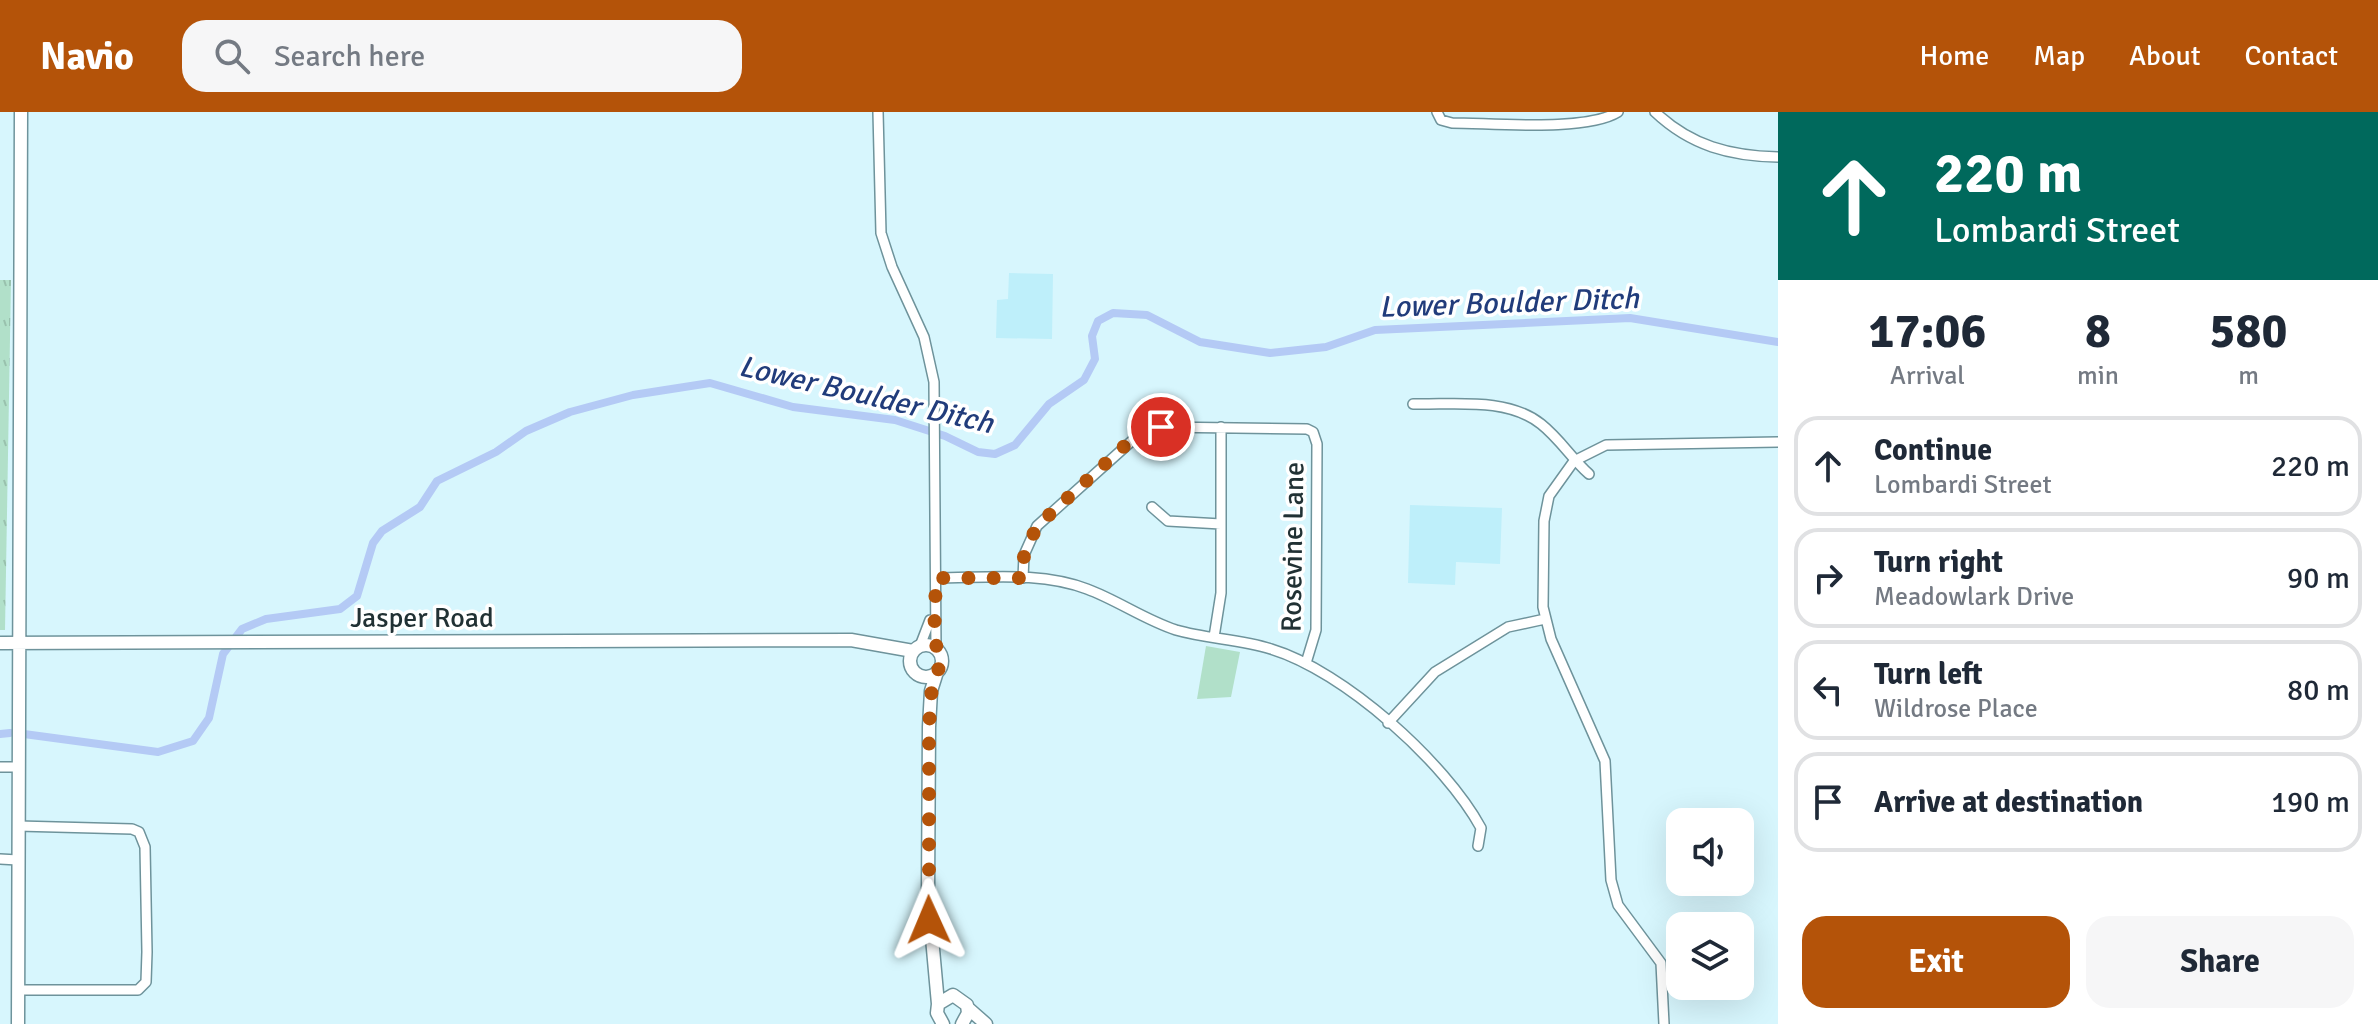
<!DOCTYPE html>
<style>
body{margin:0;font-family:Signika,sans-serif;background:#f6f6f7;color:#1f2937;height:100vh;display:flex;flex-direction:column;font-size:30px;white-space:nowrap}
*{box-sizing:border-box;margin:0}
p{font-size:26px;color:#747a83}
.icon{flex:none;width:44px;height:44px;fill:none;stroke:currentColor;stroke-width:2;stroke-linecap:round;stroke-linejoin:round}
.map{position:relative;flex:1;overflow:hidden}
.side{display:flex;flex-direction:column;background:#fff;width:600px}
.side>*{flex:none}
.top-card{background:#00695c;color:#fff;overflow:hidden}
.fabs{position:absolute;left:1666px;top:696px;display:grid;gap:16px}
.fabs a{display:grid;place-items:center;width:88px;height:88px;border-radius:16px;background:#fff;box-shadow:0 8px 32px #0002;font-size:40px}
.pin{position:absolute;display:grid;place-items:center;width:68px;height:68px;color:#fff;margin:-34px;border:4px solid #fff;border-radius:50%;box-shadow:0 2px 8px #0007}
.me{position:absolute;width:88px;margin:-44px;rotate:359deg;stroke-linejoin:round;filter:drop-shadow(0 0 6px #0008)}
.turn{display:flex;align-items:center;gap:28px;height:168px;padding:0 24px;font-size:36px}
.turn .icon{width:104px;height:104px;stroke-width:2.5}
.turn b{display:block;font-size:56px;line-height:68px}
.eta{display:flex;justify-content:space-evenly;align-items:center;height:136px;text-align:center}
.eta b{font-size:48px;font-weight:700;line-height:56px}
.action{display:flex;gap:16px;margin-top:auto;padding:16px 24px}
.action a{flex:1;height:92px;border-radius:24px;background:#b45309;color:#fff;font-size:32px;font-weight:700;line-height:92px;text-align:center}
.action a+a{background:#f6f6f7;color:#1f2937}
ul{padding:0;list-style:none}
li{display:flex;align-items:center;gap:24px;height:100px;margin:0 16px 12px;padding:0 8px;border:4px solid #e0e1e3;border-radius:24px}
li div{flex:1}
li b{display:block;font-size:30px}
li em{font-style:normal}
header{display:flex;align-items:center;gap:48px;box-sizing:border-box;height:112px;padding:0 40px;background:#b45309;color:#fff}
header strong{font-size:38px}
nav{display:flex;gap:44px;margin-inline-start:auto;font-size:28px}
.search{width:560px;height:72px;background:#f6f6f7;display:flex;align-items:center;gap:20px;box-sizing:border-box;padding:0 28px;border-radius:24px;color:#747a83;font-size:30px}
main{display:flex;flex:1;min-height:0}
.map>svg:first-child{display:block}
.built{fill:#beeffa}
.grass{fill:url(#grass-tufts)}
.park{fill:#b1e0c9}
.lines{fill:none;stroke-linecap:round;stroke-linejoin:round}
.canal{stroke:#b4caf5;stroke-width:8}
.street-casing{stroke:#6e939b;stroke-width:12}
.secondary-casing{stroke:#6e939b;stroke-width:15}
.street{stroke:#fff;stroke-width:9}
.secondary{stroke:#fff;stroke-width:12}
.route{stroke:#b45309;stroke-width:14;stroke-dasharray:0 25.2}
.labels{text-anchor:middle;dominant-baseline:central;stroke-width:7;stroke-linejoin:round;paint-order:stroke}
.street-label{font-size:28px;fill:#213134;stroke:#fff}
.water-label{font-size:30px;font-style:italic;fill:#213c7b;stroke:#fff}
</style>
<header>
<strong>Navio</strong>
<div class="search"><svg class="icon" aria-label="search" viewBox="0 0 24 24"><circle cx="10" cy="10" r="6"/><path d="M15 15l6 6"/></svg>Search here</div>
<nav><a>Home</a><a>Map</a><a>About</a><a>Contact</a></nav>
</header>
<main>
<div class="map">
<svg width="1778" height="912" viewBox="0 0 1778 912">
<defs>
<pattern id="grass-tufts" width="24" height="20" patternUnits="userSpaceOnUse" patternTransform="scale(2)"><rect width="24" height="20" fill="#b1e0c9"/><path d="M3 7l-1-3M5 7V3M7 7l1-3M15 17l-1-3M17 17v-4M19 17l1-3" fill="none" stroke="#98c1ad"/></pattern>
</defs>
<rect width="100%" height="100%" fill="#d7f6fd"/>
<path class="built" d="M1009 161 1053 162 1052 227 996 226 997 188 1008 187Z
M1410 393 1502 396 1500 452 1456 450 1455 473 1408 471Z"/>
<path class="grass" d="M0 168H11L5 518H0Z"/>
<path class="park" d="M1206 534 1240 540 1231 585 1197 587Z"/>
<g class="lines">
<path class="canal" d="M0 622 10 621
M24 622 158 640 193 629 209 606 223 542 242 517 266 507 340 497 357 484 373 431 382 419 420 395 437 369 496 340 526 319 570 300 633 283 710 271 793 295 895 308 945 324 978 340 995 342 1015 333 1049 292 1084 268 1095 247 1092 224 1098 209 1113 201 1147 203 1200 230 1270 241 1326 235 1375 218 1630 206 1778 230"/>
<g class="street-casing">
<path id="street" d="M878 0 881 121 892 155 924 225 934 270 936 537
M1437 0 1441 8 1452 11C1492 11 1586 20 1618 0
M1655 0C1691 34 1730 44 1778 45
M1413 292C1454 293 1507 285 1541 312 1560 327 1572 347 1589 362
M1152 395 1168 409 1221 412
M936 466C985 466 1041 459 1087 477 1117 488 1145 508 1176 518 1207 527 1240 527 1271 537 1344 559 1445 650 1481 716L1478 734
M1023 466 1024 443 1037 414 1144 318 1161 315 1307 317 1313 320 1317 332 1316 518 1306 551
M1214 525 1221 481V315
M920 534 930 508
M1388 611 1435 560 1508 515 1545 507
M0 655H18
M18 714 132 717 139 720 145 735 147 840 146 870 138 878H18
M0 747 18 748
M1664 912 1661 851 1618 793 1611 768 1605 649 1551 527 1543 495 1544 409 1549 384 1574 349 1606 333 1778 330"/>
</g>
<g class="secondary-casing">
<path id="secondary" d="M0 531 851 528 913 539
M910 549a16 16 0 1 1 32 0a16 16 0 1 1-32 0Z
M937 560 931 579 929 615 928 782 938 892
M969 897 986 912
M18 912 21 0
M943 912 937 901 938 892 953 883 967 893 968 901 962 912"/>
</g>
<use href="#street" class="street"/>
<use href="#secondary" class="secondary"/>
</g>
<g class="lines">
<path class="route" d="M929 808V615L932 574 942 548 934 528 936 466H1023L1024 443 1037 414 1130 329 1144 318 1161 315"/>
</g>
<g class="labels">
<g class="street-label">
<text transform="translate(1293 435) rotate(-89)">Rosevine Lane</text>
<text x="422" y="506">Jasper Road</text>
</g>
<g class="water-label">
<text transform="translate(1509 191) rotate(-2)">Lower Boulder Ditch</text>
<text transform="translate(866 283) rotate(13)">Lower Boulder Ditch</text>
</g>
</g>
</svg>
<div class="fabs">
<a><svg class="icon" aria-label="sound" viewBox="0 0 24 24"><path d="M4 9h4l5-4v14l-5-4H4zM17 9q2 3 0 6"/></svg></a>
<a><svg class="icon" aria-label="layers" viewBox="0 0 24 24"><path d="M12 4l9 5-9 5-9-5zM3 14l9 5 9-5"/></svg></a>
</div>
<div class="pin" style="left:1161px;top:315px;background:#d93025"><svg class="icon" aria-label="arrive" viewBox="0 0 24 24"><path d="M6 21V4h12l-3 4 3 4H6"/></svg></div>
<svg class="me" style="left:929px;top:808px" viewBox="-20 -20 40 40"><path d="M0-17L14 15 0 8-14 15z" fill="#b45309" stroke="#fff" stroke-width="4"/></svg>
</div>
<section class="side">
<div class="top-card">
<div class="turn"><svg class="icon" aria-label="ahead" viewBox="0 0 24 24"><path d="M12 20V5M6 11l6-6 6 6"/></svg><div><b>220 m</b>Lombardi Street</div></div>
</div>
<div class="eta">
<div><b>17:06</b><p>Arrival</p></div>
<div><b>8</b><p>min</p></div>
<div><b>580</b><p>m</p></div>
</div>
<ul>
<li><svg class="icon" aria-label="ahead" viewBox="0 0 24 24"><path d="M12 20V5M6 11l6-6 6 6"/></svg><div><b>Continue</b><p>Lombardi Street</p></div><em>220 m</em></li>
<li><svg class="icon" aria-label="right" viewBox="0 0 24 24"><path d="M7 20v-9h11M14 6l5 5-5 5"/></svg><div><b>Turn right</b><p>Meadowlark Drive</p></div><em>90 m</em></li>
<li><svg class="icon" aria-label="left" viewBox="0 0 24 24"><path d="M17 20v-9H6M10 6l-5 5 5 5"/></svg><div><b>Turn left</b><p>Wildrose Place</p></div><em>80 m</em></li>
<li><svg class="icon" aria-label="arrive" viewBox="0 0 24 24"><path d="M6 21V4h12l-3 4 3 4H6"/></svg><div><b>Arrive at destination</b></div><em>190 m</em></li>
</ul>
<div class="action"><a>Exit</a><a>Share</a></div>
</section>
</main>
